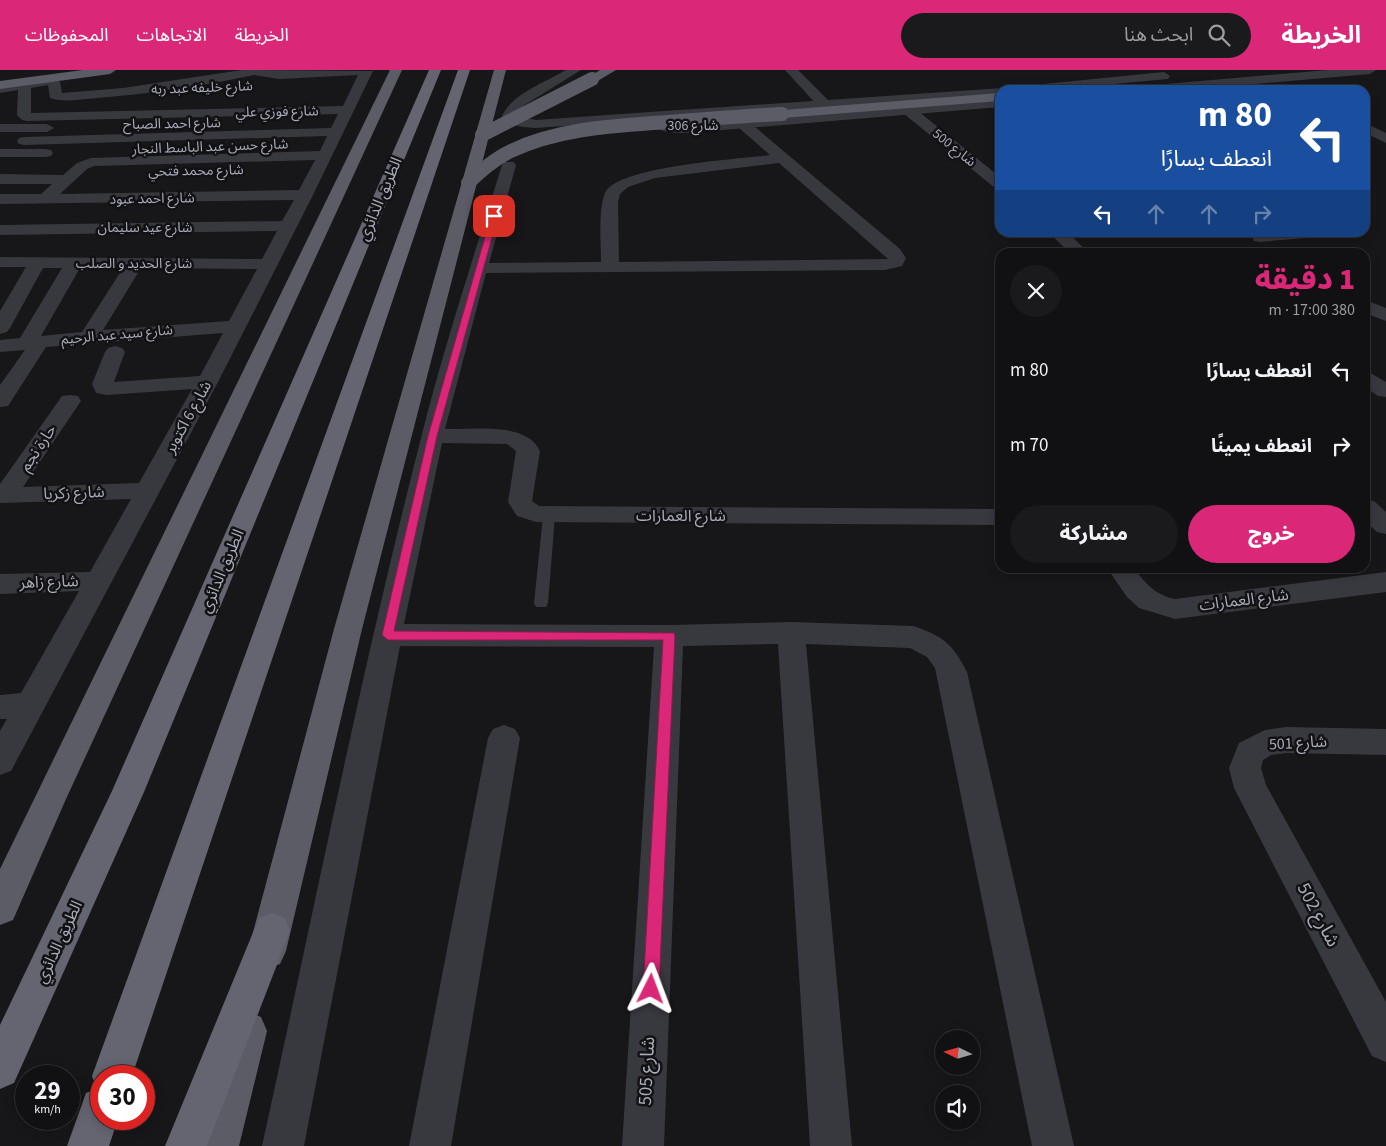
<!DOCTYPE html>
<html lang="ar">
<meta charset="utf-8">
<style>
body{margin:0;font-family:"Source Sans 3","Noto Sans Arabic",sans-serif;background:#1a1a1c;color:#f1f3f6;direction:rtl;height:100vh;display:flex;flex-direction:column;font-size:19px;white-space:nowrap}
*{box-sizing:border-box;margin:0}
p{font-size:16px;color:#9c9da0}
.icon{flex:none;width:28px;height:28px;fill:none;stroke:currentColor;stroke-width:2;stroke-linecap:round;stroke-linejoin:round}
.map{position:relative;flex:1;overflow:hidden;direction:ltr}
.panel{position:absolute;left:995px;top:178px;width:375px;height:325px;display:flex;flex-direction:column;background:#111113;border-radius:15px;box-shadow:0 2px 12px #0003,0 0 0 1px #303133;direction:rtl}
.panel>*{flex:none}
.top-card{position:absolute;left:995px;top:15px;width:375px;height:152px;border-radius:15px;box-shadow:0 2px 12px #0003,0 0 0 1px #303133;direction:rtl;background:#1a4fa0;color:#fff;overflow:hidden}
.needle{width:32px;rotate:275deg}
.buttons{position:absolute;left:935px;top:960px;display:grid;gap:10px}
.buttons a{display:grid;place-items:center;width:45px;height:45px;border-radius:50%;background:#111113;box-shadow:0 2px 12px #0003,0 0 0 1px #303133;font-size:25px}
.speed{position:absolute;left:15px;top:995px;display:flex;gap:10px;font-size:25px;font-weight:700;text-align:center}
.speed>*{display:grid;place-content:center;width:65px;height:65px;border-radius:50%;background:#111113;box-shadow:0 2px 12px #0003,0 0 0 1px #303133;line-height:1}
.speed small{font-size:12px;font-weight:400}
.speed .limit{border:8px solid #d22;background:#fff;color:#111}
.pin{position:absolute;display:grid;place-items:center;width:42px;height:42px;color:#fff;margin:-21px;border-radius:10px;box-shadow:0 2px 8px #0006}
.me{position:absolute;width:55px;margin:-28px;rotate:3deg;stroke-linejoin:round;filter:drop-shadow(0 0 4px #0008)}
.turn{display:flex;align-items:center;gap:18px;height:105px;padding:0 15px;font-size:22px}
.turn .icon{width:65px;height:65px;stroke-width:2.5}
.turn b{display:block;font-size:35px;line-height:42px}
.lanes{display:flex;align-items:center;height:48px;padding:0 15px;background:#0003;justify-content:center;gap:25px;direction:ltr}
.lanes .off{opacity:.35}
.round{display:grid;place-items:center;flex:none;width:52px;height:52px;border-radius:26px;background:#1a1a1c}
.headline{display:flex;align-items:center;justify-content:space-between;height:85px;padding:0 15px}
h1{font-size:30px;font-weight:800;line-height:38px;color:#db2777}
.action{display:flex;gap:10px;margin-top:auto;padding:10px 15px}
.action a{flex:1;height:58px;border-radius:30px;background:#db2777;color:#fff;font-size:20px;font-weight:800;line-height:58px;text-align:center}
.action a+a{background:#1a1a1c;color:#f1f3f6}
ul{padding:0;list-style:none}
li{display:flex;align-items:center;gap:15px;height:75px;padding:0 15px}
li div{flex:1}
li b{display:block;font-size:19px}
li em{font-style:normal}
header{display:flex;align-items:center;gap:30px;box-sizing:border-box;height:70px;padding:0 25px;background:#db2777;color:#fff}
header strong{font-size:24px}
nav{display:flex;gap:28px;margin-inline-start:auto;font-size:18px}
.search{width:350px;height:45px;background:#1a1a1c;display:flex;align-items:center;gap:12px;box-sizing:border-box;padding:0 18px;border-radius:28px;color:#9c9da0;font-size:19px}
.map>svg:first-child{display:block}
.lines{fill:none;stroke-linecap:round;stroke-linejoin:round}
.service{fill:#38383f;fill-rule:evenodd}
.minor{fill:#38383f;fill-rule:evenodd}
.tertiary{fill:#38383f;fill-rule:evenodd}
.trunk{fill:#5c5c67;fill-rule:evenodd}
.motorway{fill:#646570;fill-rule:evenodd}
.trunk-bridge{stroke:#5c5c67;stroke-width:14}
.route{fill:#db2777;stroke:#8e194d}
.labels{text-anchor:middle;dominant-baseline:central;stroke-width:5;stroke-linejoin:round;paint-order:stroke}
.far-street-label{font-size:14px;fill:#a9abba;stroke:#121214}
.street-label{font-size:16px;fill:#a9abba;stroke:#121214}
.near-street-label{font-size:19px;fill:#a9abba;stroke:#121214}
</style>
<header>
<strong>الخريطة</strong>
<div class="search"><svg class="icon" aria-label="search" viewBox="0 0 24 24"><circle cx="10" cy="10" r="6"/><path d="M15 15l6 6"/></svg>ابحث هنا</div>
<nav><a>الخريطة</a><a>الاتجاهات</a><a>المحفوظات</a></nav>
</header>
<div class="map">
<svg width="1386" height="1076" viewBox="0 0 1386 1076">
<rect width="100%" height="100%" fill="#171719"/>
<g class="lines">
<path class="service" d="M549 442 555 446 548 533 546 537H536L534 533 543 446Z"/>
<path class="minor" d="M242 0 373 1 313 125 218 312 11 701 0 705V661L7 649H0V625L21 623 79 521 0 524V504L90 502 131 429 0 433V414L62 326 70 325 78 326 81 331 23 417 139 413 192 319 107 325 96 323 92 314 105 282 108 278 115 276 122 278 125 282 114 312 200 306 223 263 46 277 8 336 0 337V315L25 280 0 282V270L20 268 62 198H43L10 258 7 262 0 264V241L26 197H0V187L262 189 277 161 0 165V155L282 151 294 130 0 134V124H41L52 114H0V104L63 105 77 93 91 88 320 81 327 66 24 75 19 74 17 71 19 68 24 67 331 58 338 44 27 51 22 50 17 45 18 20 0 23V15L43 9 48 11 54 8 60 12 62 23 123 18ZM254 5 279 9 358 5 343 36 31 43V18L48 15 50 28C65 33 81 29 97 28 149 24 202 16 254 5ZM315 90 299 120 60 124 87 99 94 96ZM80 198H123L82 262 41 266ZM141 198 257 199 229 251 103 260Z
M566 0H581L523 36 518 40 515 46 536 50 650 42 657 46 650 50 536 58C525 57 509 57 501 48 511 24 544 13 566 0Z
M785 0H798L828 30 830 33 828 36H818Z
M908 36 913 37 1000 107V120L995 118 903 43 901 40 903 37Z
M744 51 749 52 900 179 906 188 902 196 885 200 486 203 445 359C473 360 526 351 540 381L532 431 539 436 1000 439V455L536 452 517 446 508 432 516 381 507 374 442 373 404 554 669 555 791 552 913 556C943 566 953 574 967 602L1074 1076H1032L935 598 927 587 910 578 806 574 852 1076H810L778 574 683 576 664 1076H622L654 577 400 576 304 1076H262C314 840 361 602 421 368 444 276 474 186 502 95L504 92H514L516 95 489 193 601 192C601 173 598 140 605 123 617 96 740 89 770 85L739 58 737 55 739 52ZM779 93 888 189 619 192 618 132 620 124 628 117 655 108Z
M0 54H47L54 58 47 62H0Z
M0 79H46L51 80 53 83 51 86 46 87H0Z
M1048 162H1067L1088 182H1069Z
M1258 162H1325L1323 166 1317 167 1260 172 1254 171 1252 167Z
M1365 230 1386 238V251L1365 243Z
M1365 302 1372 304 1386 312V327L1378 326 1365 317Z
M1365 429 1374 431 1386 442V464L1377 462 1365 451Z
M1107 498H1134C1145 513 1155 525 1175 529L1386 502V522L1175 549 1139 538 1127 527Z
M504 655 515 659 520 668 451 1076H409L488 668 493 659Z
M1286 657 1386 659V685L1286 683 1271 685 1263 690 1261 698 1266 715 1386 932V992L1372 986 1234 718 1229 698 1239 673 1265 660Z"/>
<path class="tertiary" d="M1328 0H1376L1370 4 1186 20H1137L1143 16Z
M1164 2 1170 6 1168 9 1050 20H1000V25L660 49 668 54 686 55 1000 29V37L686 63C668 63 654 62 643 46L650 42 1003 18Z
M1365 53 1386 63V73L1365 63Z"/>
<path class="trunk" d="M83 0H116L110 4 0 19V11Z
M390 0H402L66 729 13 850 0 855V799Z
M494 0H506L362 559 286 881 280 894 267 899 254 894 248 881 334 559Z
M600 0H616L596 12H588L586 9Z
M1123 16H1148L1154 20H1117Z
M1000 23V31L782 48 775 44 782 40Z
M247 941 261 947 267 961 239 1076H197L227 961 233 947Z"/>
<path class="motorway" d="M429 0H441L144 722 14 1013 0 1019V955L112 721Z
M458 0H470L132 1006H101V1049H118L109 1076H67L86 1023 97 1019 92 1006Z
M272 843 285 848 290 861 207 1076H165L259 848Z"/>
<path class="trunk-bridge" d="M482 65 592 9
M468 113C481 101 494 89 511 81 559 58 615 56 668 52 706 49 744 46 782 44"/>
</g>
<path class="route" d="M494 144 498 146 437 366 394 561 674 563 675 566 659 919 657 925 651 927 645 925 643 919 663 570H388L382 565 428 366 491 146Z"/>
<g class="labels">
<g class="far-street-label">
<text transform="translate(202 18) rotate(-2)">شارع خليفه عبد ربه</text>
<text transform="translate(277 42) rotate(-1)">شارع فوزي علي</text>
<text transform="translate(172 54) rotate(-1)">شارع احمد الصباح</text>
<text x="693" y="56">شارع 306</text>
<text transform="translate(210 77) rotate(-2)">شارع حسن عبد الباسط النجار</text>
<text transform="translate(954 78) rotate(39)">شارع 500</text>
<text transform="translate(196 101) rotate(-1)">شارع محمد فتحي</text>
<text transform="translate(152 129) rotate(-1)">شارع احمد عبود</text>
<text x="145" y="158">شارع عيد سليمان</text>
<text x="134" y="194">شارع الحديد و الصلب</text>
<text transform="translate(117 265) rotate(-5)">شارع سيد عبد الرحيم</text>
</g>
<g class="street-label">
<text transform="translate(380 129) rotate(-67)">الطريق الدائري</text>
<text transform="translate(188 347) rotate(-61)">شارع 6 اكتوبر</text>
<text transform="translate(38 378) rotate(-56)">حارة نجم</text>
<text transform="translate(74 423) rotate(-2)">شارع زكريا</text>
<text x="681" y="446">شارع العمارات</text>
<text transform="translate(222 501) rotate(-67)">الطريق الدائري</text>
<text transform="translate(49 512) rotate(-2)">شارع زاهر</text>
<text transform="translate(1244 530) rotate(-7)">شارع العمارات</text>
<text transform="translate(1298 673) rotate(-3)">شارع 501</text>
<text transform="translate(59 872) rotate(-65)">الطريق الدائري</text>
</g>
<g class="near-street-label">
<text transform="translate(1318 845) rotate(62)">شارع 502</text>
<text transform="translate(647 1001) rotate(-87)">شارع 505</text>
</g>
</g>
</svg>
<div class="buttons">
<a><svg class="needle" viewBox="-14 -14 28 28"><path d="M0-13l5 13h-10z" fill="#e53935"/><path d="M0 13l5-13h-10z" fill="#9c9da0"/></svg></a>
<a><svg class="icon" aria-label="sound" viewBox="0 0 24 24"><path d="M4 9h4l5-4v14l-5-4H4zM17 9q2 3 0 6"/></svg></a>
</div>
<div class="speed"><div>29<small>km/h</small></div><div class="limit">30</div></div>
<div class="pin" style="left:494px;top:146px;background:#d93025"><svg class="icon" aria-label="arrive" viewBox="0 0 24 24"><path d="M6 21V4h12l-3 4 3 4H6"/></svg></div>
<svg class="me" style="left:651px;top:919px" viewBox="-20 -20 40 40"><path d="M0-17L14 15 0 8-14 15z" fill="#db2777" stroke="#fff" stroke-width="4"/></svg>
<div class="top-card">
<div class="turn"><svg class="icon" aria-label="left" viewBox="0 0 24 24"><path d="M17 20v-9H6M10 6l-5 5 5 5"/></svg><div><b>80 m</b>انعطف يسارًا</div></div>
<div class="lanes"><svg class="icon" aria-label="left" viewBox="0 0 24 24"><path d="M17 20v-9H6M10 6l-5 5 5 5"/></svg><svg class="icon off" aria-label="ahead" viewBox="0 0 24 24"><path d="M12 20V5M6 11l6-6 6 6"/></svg><svg class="icon off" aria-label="ahead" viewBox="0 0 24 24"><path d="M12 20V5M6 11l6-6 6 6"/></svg><svg class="icon off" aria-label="right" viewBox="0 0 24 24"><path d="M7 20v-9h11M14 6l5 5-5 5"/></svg></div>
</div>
<section class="panel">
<div class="headline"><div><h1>1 دقيقة</h1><p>380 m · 17:00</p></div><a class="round"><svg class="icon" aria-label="close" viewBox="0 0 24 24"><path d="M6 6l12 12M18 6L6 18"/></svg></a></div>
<ul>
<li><svg class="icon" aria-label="left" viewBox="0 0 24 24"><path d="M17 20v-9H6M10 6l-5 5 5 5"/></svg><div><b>انعطف يسارًا</b></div><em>80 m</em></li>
<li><svg class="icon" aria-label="right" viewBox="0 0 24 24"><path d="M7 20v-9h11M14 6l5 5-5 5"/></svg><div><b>انعطف يمينًا</b></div><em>70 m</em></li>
</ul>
<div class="action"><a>خروج</a><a>مشاركة</a></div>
</section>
</div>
